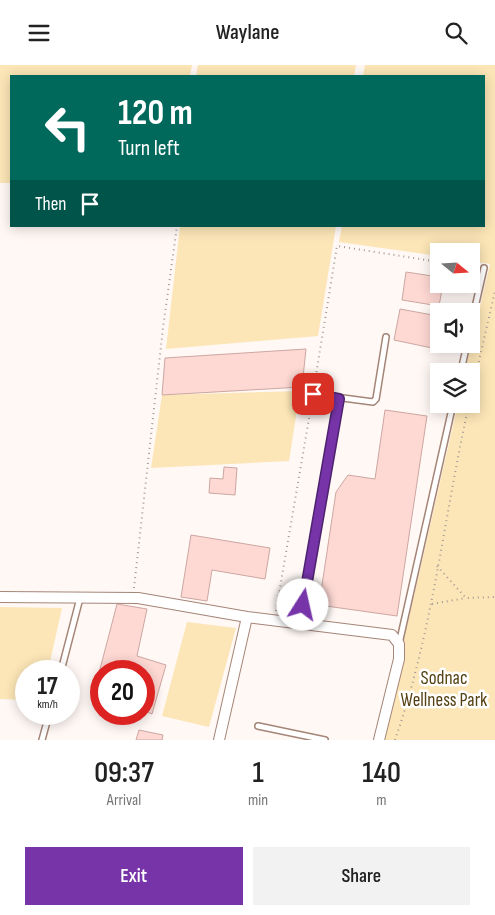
<!DOCTYPE html>
<style>
body{margin:0;font-family:"Sofia Sans Condensed",sans-serif;background:#f2f2f2;color:#222;height:100vh;display:flex;flex-direction:column;font-size:19px;white-space:nowrap}
*{box-sizing:border-box;margin:0}
p{font-size:16px;color:#767676}
.icon{flex:none;width:28px;height:28px;fill:none;stroke:currentColor;stroke-width:2;stroke-linecap:round;stroke-linejoin:round}
.map{position:relative;height:675px;overflow:hidden}
.sheet{display:flex;flex-direction:column;background:#fff;flex:1}
.sheet>*{flex:none}
.guide{position:absolute;left:10px;top:10px;width:475px;height:152px;border-radius:0px;box-shadow:0 2px 12px #0003;background:#00695c;color:#fff;overflow:hidden}
.needle{width:32px;rotate:108deg}
.tools{position:absolute;left:430px;top:178px;display:grid;gap:10px}
.tools a{display:grid;place-items:center;width:50px;height:50px;border-radius:0px;background:#fff;box-shadow:0 2px 12px #0003;font-size:25px}
.speed{position:absolute;left:15px;top:595px;display:flex;gap:10px;font-size:25px;font-weight:700;text-align:center}
.speed>*{display:grid;place-content:center;width:65px;height:65px;border-radius:50%;background:#fff;box-shadow:0 2px 12px #0003;line-height:1}
.speed small{font-size:12px;font-weight:400}
.speed .limit{border:8px solid #d22;background:#fff;color:#111}
.pin{position:absolute;display:grid;place-items:center;width:42px;height:42px;color:#fff;margin:-21px;border-radius:10px;box-shadow:0 2px 8px #0006}
.me{position:absolute;width:55px;margin:-28px;rotate:10deg;stroke-linejoin:round;filter:drop-shadow(0 0 4px #0008)}
.turn{display:flex;align-items:center;gap:18px;height:105px;padding:0 25px;font-size:22px}
.turn .icon{width:65px;height:65px;stroke-width:2.5}
.turn b{display:block;font-size:35px;line-height:42px}
.then{display:flex;align-items:center;height:48px;padding:0 25px;background:#0003;gap:10px;font-size:19px}
.eta{display:flex;justify-content:space-evenly;align-items:center;height:85px;text-align:center}
.eta b{font-size:30px;font-weight:600;line-height:35px}
.button{display:flex;gap:10px;margin-top:auto;padding:10px 25px}
.button a{flex:1;height:58px;border-radius:0px;background:#7734a9;color:#fff;font-size:20px;font-weight:600;line-height:58px;text-align:center}
.button a+a{background:#f2f2f2;color:#222}
header{display:flex;justify-content:space-between;align-items:center;height:65px;padding:0 25px;background:#fff;font-size:22px;font-weight:600}
.map>svg:first-child{display:block}
.green{fill:#fce6b7}
.building{fill:#fed8d3;stroke:#cca7a2}
.lines{fill:none;stroke-linecap:round;stroke-linejoin:round}
.lane-casing{stroke:#a48577;stroke-width:8}
.street-casing{stroke:#a48577;stroke-width:12}
.path{stroke:#a29994;stroke-width:2;stroke-dasharray:1 4;stroke-linecap:butt}
.lane{stroke:#fff;stroke-width:5}
.street{stroke:#fff;stroke-width:10}
.route-casing{stroke:#4d226e;stroke-width:12}
.route{stroke:#7734a9;stroke-width:9}
.labels{text-anchor:middle;dominant-baseline:central;stroke-width:5;stroke-linejoin:round;paint-order:stroke}
.park-label{font-size:19px;fill:#554113;stroke:#fff}
</style>
<header><svg class="icon" aria-label="menu" viewBox="0 0 24 24"><path d="M4 6h16M4 12h16M4 18h16"/></svg>Waylane<svg class="icon" aria-label="search" viewBox="0 0 24 24"><circle cx="10" cy="10" r="6"/><path d="M15 15l6 6"/></svg></header>
<div class="map">
<svg width="495" height="675" viewBox="0 0 495 675">
<rect width="100%" height="100%" fill="#fff8f5"/>
<path class="green" d="M0 0H192L190 11H11V118H0Z
M198 0H356L354 11H196Z
M365 0H495V675H381L458 339H471V306H465L490 199 471 196V186H439V191L339 177 342 161H484V11H363Z
M180 161H336L318 271 166 284Z
M300 326 289 396 151 403 162 330Z
M0 542 62 543 48 606H26V635L0 634Z
M187 557 236 563 209 662 162 651Z"/>
<path class="building" d="M406 207 439 212V219H443L439 241 402 235Z
M400 244 438 251 432 283 394 275Z
M306 284 302 322 162 330 165 293Z
M385 345 427 351 397 551 319 540 336 427 348 410 375 414Z
M224 402 237 403 235 430 209 428 210 413 223 414Z
M191 470 270 483 265 514 212 505 207 536 181 532Z
M117 539 147 544 137 591 166 600 152 649 144 646V606H101V634L93 631Z
M139 665 163 670 162 675H136Z"/>
<g class="lines">
<g class="lane-casing">
<path id="lane" d="M471 260 484 203
M461 306 467 279
M313 329 373 337 376 334 386 272
M300 559 339 334
M399 579 453 339
M61 606 80 533
M258 661 325 675
M42 675 49 649"/>
</g>
<g class="street-casing">
<path id="street" d="M0 532 138 533 247 552 392 570 399 579V594L379 675
M219 675 247 552"/>
</g>
<path class="path" d="M471 202H477
M314 322 337 181 439 197
M471 331 495 226
M437 501 466 533 495 532
M134 523 163 263 177 161
M432 539 466 533
M276 546 312 336
M395 675C433 566 444 451 469 339"/>
<use href="#lane" class="lane"/>
<use href="#street" class="street"/>
</g>
<g class="lines">
<g class="route-casing">
<path id="route" d="M303 540 339 334 313 329"/>
</g>
<use href="#route" class="route"/>
</g>
<g class="labels">
<g class="park-label">
<text x="444" y="613">Sodnac<tspan x="444" dy="22">Wellness Park</tspan></text>
</g>
</g>
</svg>
<div class="tools">
<a><svg class="needle" viewBox="-14 -14 28 28"><path d="M0-13l5 13h-10z" fill="#e53935"/><path d="M0 13l5-13h-10z" fill="#767676"/></svg></a>
<a><svg class="icon" aria-label="sound" viewBox="0 0 24 24"><path d="M4 9h4l5-4v14l-5-4H4zM17 9q2 3 0 6"/></svg></a>
<a><svg class="icon" aria-label="layers" viewBox="0 0 24 24"><path d="M12 4l9 5-9 5-9-5zM3 14l9 5 9-5"/></svg></a>
</div>
<div class="speed"><div>17<small>km/h</small></div><div class="limit">20</div></div>
<div class="pin" style="left:313px;top:329px;background:#d93025"><svg class="icon" aria-label="arrive" viewBox="0 0 24 24"><path d="M6 21V4h12l-3 4 3 4H6"/></svg></div>
<svg class="me" style="left:303px;top:540px" viewBox="-20 -20 40 40"><circle r="19" fill="#fff"/><path d="M0-13L10 11 0 6-10 11z" fill="#7734a9"/></svg>
<div class="guide">
<div class="turn"><svg class="icon" aria-label="left" viewBox="0 0 24 24"><path d="M17 20v-9H6M10 6l-5 5 5 5"/></svg><div><b>120 m</b>Turn left</div></div>
<div class="then">Then<svg class="icon" aria-label="arrive" viewBox="0 0 24 24"><path d="M6 21V4h12l-3 4 3 4H6"/></svg></div>
</div>
</div>
<section class="sheet">
<div class="eta">
<div><b>09:37</b><p>Arrival</p></div>
<div><b>1</b><p>min</p></div>
<div><b>140</b><p>m</p></div>
</div>
<div class="button"><a>Exit</a><a>Share</a></div>
</section>
